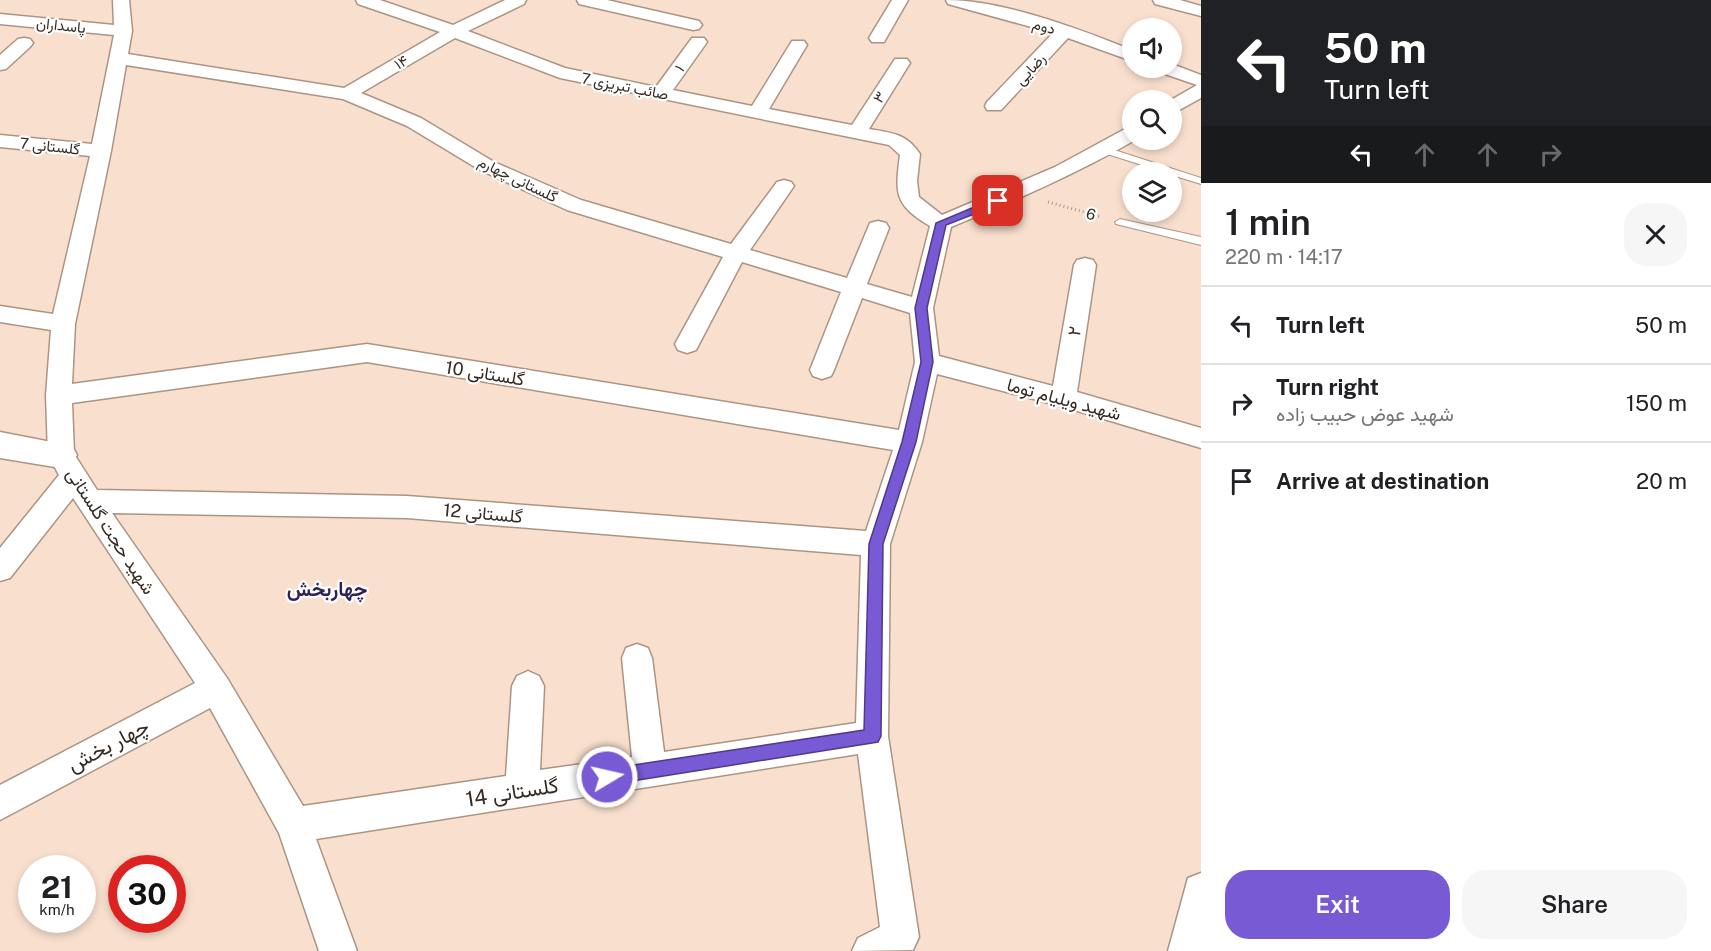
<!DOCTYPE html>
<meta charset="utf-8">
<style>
body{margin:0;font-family:"Public Sans",Vazirmatn,sans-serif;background:#f6f6f6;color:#202124;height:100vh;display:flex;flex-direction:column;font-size:22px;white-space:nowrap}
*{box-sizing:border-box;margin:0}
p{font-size:20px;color:#757577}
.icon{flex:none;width:33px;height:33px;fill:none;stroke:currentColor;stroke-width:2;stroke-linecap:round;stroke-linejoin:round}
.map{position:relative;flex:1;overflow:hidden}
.sheet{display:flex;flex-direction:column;background:#fff;width:510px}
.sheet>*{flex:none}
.top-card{background:#202124;color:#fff;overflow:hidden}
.controls{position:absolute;left:1122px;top:18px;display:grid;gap:12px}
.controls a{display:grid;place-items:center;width:60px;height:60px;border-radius:50%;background:#fff;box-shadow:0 3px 9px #0003;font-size:30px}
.speed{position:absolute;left:18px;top:855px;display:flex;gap:12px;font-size:30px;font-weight:700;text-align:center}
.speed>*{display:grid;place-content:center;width:78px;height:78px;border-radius:50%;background:#fff;box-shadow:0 3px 9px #0003;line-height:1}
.speed small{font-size:15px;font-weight:400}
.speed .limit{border:9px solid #d22;background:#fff;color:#111}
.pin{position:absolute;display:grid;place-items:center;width:51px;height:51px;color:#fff;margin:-26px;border-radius:12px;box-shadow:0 3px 9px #0006}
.me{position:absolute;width:66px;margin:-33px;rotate:81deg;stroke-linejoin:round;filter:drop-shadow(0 0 4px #0008)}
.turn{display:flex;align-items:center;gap:21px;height:126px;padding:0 24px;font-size:27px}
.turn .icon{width:78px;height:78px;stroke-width:2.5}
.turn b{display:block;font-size:42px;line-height:51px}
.lanes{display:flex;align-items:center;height:57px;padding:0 24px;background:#0003;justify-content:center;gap:30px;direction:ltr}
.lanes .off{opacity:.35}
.round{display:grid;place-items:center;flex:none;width:63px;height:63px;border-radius:24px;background:#f6f6f6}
.headline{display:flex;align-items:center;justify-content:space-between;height:102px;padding:0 24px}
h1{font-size:36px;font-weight:600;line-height:45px}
.button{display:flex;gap:12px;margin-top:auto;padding:12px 24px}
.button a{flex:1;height:69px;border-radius:24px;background:#785ad5;color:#fff;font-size:24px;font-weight:600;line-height:69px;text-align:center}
.button a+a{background:#f6f6f6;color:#202124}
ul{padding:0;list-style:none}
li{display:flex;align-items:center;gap:18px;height:78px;padding:0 24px;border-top:2px solid #e0e0e0}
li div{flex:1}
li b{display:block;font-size:22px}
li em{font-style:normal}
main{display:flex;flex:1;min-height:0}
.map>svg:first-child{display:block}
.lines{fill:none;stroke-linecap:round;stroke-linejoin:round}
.service-casing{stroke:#ac9484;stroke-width:2}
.minor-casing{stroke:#ac9484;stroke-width:3}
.tertiary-casing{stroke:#ac9484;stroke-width:3}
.path{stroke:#ad998c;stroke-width:3;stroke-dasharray:1 3;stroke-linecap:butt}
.service{fill:#fff;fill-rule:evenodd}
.minor{fill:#fff;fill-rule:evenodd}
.tertiary{fill:#fff;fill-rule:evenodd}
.route{fill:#785ad5;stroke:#4e3a8a;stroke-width:1.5}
.labels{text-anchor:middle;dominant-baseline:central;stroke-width:4.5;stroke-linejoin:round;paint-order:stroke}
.far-street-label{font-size:15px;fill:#342a23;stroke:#fff}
.street-label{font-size:18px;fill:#342a23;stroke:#fff}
.neighbourhood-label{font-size:20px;font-weight:bold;fill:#2e1f59;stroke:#fff}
.near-street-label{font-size:21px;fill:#342a23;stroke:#fff}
</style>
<main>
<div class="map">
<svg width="1201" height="951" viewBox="0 0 1201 951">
<rect width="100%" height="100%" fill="#f9e0ce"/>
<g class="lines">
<g class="service-casing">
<path id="service" d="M1105 147 1201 178V184L1172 175V172H1164L1101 152 1100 150Z
M1120 219 1201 237V245L1116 224 1115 222Z"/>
</g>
<g class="minor-casing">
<path id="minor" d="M113 0H129L132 31 128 54 344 88 440 32 358 4 356 0H380L453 25 505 0H526L524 4 468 31 565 68 656 87 692 38H704L707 42 673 90 752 106 792 41H804L807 45 769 109 852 125 895 59H907L910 63 869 129C892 133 906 133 920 154L917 181 919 197 942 215 1055 167 1125 129 1132 127V140H1135C1076 174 1014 201 951 227L933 308 939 356 1053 386 1074 265 1077 260 1085 258 1093 260 1096 265 1077 392 1201 428V448L1064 407 937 374 922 442 890 544 888 736 919 937 913 950 852 951 858 938 880 927 858 754 316 839 357 951H319L279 833 210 708 0 820V785L195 683 73 498 10 578 0 581V548L59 475 48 455 46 395 51 330 0 322V306L53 314 90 156 0 147V135L92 144 114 35 0 24V14L114 25ZM455 38 560 78 889 145 900 155C895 193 894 205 930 226L912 297 867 284 889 228 886 223 878 221 870 223 847 278 750 250 794 186 791 182 784 180 777 182 731 244 581 200 494 162 421 118 361 93ZM126 65 343 99 407 126 480 170 567 210 723 257 675 344 678 350 687 353 696 350 742 262 841 292 810 370 813 376 822 379 831 376 834 370 862 298 910 313 915 362 899 430 367 344 72 384 75 324 111 151ZM367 362 893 450 866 531 407 496 97 490 74 454 72 403ZM112 513 407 518 861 555 856 723 664 752 652 658 648 648 637 644 626 648 622 658 632 757 540 770 544 686 539 676 528 671 517 676 512 686 506 776 303 806 227 678Z
M577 0H607L699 21 702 25 699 29 693 30 579 4Z
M892 0H908L884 42H872L869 38Z
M946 0C1003 0 1079 29 1132 50V61L1068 38 1001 110H987L985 106 987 102 1053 33 948 4Z
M1153 0H1180L1201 6V16L1155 4Z
M24 38 30 39 33 43 30 47 6 69 0 70V55L18 39Z
M1172 64 1201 75V98L1172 114 1171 100 1197 85 1159 72 1156 68H1172Z
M1201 873V951H1168L1188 878Z"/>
</g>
<g class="tertiary-casing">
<path id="tertiary" d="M0 432 72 446 77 455 72 464 61 468 0 458Z"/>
</g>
<path class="path" d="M1048 202 1102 217"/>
<use href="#service" class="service"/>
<use href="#minor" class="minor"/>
<use href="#tertiary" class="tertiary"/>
</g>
<path class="route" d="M998 197 1002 198V203L946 225 927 308 933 362 916 442 883 544 881 736 878 742 607 785 601 783 599 777 601 771 607 769 864 730 869 544 902 442 921 362 915 308 936 223Z"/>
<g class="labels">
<g class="far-street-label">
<text transform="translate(61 25) rotate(6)">پاسداران</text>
<text transform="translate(1044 26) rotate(15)">دوم</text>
<text transform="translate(401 62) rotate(-31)">۱۴</text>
<text transform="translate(679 68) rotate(-54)">۱</text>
<text transform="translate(1030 69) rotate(-47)">رضایی</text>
<text transform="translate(625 86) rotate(11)">صائب تبریزی 7</text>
<text transform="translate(879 97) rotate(-57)">۳</text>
<text transform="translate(50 146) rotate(6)">گلستانی 7</text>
<text transform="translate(518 179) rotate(26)">گلستانی چهارم</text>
<text transform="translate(1091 214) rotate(16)">6</text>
</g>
<g class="street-label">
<text transform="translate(1074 331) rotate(-81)">۲</text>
<text transform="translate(485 373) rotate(9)">گلستانی 10</text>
<text transform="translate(1064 399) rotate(15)">شهید ویلیام توما</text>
<text transform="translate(483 513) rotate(5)">گلستانی 12</text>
<text transform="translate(111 531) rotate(57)">شهید حجت گلستانی</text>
</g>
<g class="neighbourhood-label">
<text x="327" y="589">چهاربخش</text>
</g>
<g class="near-street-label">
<text transform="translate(108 745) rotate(-28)">چهار بخش</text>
<text transform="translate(512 792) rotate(-9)">گلستانی 14</text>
</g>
</g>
</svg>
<div class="controls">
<a><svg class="icon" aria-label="sound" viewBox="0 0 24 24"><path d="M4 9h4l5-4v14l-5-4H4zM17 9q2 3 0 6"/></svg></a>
<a><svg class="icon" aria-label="search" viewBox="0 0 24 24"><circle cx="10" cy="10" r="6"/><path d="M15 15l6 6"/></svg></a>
<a><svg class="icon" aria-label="layers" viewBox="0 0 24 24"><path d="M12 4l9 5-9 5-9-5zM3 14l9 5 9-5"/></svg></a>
</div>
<div class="speed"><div>21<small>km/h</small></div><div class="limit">30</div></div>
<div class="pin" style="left:998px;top:201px;background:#d93025"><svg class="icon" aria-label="arrive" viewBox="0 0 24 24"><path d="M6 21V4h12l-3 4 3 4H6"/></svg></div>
<svg class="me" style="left:607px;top:777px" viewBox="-20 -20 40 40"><circle r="17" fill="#785ad5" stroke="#fff" stroke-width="3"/><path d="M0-11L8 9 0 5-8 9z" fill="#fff"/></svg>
</div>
<section class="sheet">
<div class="top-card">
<div class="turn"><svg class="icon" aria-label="left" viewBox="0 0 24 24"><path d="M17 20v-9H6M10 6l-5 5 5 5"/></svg><div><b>50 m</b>Turn left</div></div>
<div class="lanes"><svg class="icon" aria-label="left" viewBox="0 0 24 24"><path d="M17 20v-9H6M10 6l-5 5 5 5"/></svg><svg class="icon off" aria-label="ahead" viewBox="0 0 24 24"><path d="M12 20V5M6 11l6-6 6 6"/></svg><svg class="icon off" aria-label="ahead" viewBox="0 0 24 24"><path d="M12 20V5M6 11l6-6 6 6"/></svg><svg class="icon off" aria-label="right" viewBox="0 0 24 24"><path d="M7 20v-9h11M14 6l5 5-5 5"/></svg></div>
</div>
<div class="headline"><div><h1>1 min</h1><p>220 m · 14:17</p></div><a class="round"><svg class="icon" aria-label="close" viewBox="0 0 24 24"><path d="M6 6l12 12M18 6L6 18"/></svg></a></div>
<ul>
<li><svg class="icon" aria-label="left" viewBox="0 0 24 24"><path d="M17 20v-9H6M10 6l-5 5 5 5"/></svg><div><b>Turn left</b></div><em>50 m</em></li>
<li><svg class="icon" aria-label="right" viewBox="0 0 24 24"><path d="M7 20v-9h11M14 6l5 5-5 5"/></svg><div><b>Turn right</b><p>شهید عوض حبیب زاده</p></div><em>150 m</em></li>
<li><svg class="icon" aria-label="arrive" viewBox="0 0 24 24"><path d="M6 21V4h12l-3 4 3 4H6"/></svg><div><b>Arrive at destination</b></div><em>20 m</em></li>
</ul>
<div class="button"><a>Exit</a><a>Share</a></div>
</section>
</main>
